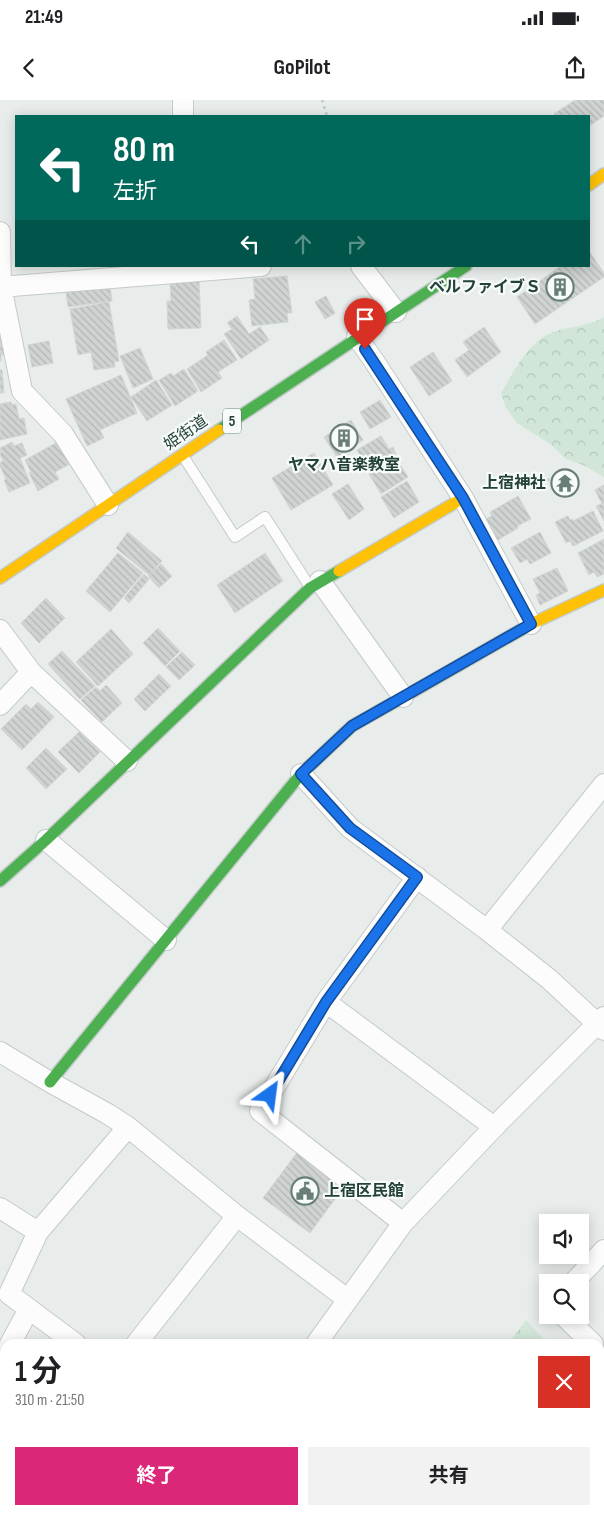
<!DOCTYPE html>
<html lang="ja">
<meta charset="utf-8">
<style>
body{margin:0;font-family:"Sofia Sans Condensed","Noto Sans JP",sans-serif;background:#f2f2f2;color:#202124;height:100vh;display:flex;flex-direction:column;font-size:19px;white-space:nowrap}
*{box-sizing:border-box;margin:0}
p{font-size:16px;color:#757577}
.icon{flex:none;width:28px;height:28px;fill:none;stroke:currentColor;stroke-width:2;stroke-linecap:round;stroke-linejoin:round}
.map{position:relative;flex:1;overflow:hidden}
.details{position:absolute;left:0px;top:1239px;width:605px;height:176px;display:flex;flex-direction:column;background:#fff;border-radius:15px 15px 0 0;box-shadow:0 2px 12px #0003}
.details>*{flex:none}
.guide{position:absolute;left:15px;top:15px;width:575px;height:152px;border-radius:0px;box-shadow:0 2px 12px #0003;background:#00695c;color:#fff;overflow:hidden}
.tools{position:absolute;left:539px;top:1114px;display:grid;gap:10px}
.tools a{display:grid;place-items:center;width:50px;height:50px;border-radius:0px;background:#fff;box-shadow:0 2px 12px #0003;font-size:25px}
.pin{position:absolute;display:grid;place-items:center;width:42px;height:42px;color:#fff;margin:-51px -21px;border-radius:50% 50% 50% 0;rotate:-45deg;box-shadow:0 0 5px #0007}
.pin .icon{rotate:45deg}
.me{position:absolute;width:55px;margin:-28px;rotate:31deg;stroke-linejoin:round;filter:drop-shadow(0 0 4px #0008)}
.turn{display:flex;align-items:center;gap:18px;height:105px;padding:0 15px;font-size:22px}
.turn .icon{width:65px;height:65px;stroke-width:2.5}
.turn b{display:block;font-size:35px;line-height:42px}
.lanes{display:flex;align-items:center;height:48px;padding:0 15px;background:#0003;justify-content:center;gap:25px;direction:ltr}
.lanes .off{opacity:.35}
.round{display:grid;place-items:center;flex:none;width:52px;height:52px;border-radius:0px;background:#f2f2f2}
.headline{display:flex;align-items:center;justify-content:space-between;height:85px;padding:0 15px}
h1{font-size:30px;font-weight:700;line-height:38px}
.button{display:flex;gap:10px;margin-top:auto;padding:10px 15px}
.button a{flex:1;height:58px;border-radius:0px;background:#db2777;color:#fff;font-size:20px;font-weight:700;line-height:58px;text-align:center}
.button a+a{background:#f2f2f2;color:#202124}
.status{display:flex;justify-content:space-between;align-items:center;height:35px;padding:0 25px;background:#fff;direction:ltr}
.status svg{height:14px;fill:currentColor}
header{display:flex;justify-content:space-between;align-items:center;height:65px;padding:0 15px;background:#fff;font-size:22px;font-weight:700}
.map>svg:first-child{display:block}
.forest{fill:url(#forest-crowns)}
.park{fill:url(#park-tufts)}
.water{fill:url(#water-waves)}
.building{fill:url(#building-back-hatch);stroke:#d1d6d4}
.lines{fill:none;stroke-linecap:round;stroke-linejoin:round}
.lane-casing{stroke:#c5cac8;stroke-width:12}
.street-casing{stroke:#c5cac8;stroke-width:22}
.fast-casing{stroke:#c3cbc8;stroke-width:14}
.slow-casing{stroke:#c3cbc8;stroke-width:14}
.path{stroke:#c3ccca;stroke-width:3;stroke-dasharray:2.5 4;stroke-linecap:butt}
.lane{stroke:#fcfcfc;stroke-width:10}
.street{stroke:#fcfcfc;stroke-width:20}
.fast{stroke:#4caf50;stroke-width:11}
.slow{stroke:#ffc107;stroke-width:11}
.route-casing{stroke:#114b97;stroke-width:12}
.route{stroke:#1a73e8;stroke-width:9}
.labels{text-anchor:middle;dominant-baseline:central;stroke-width:4.5;stroke-linejoin:round;paint-order:stroke}
.shield{fill:#f7fbf9;stroke:#637a73;stroke-width:1}
.shield-label{font-size:15px;font-weight:bold;fill:#24423a}
.poi-label{font-size:16px;font-weight:bold;fill:#24423a;stroke:#f7fbf9;text-anchor:end}
.street-label{font-size:16px;fill:#24423a;stroke:#f7fbf9}
</style>
<div class="status"><b>21:49</b><svg viewBox="0 0 49 12"><path d="M0 12V9h3v3zM5 12V6h3v6zM10 12V3h3v9zM15 12V0h3v12zM26 1h20v11H26zM47 4h2v5h-2z"/></svg></div>
<header><svg class="icon" aria-label="back" viewBox="0 0 24 24"><path d="M15 5l-7 7 7 7"/></svg>GoPilot<svg class="icon" aria-label="share" viewBox="0 0 24 24"><path d="M12 15V3M7 8l5-5 5 5M5 13v7h14v-7"/></svg></header>
<div class="map">
<svg width="604" height="1414" viewBox="0 0 604 1414">
<defs>
<pattern id="forest-crowns" width="20" height="18" patternUnits="userSpaceOnUse" patternTransform="scale(1.25)"><rect width="20" height="18" fill="#d1e6d8"/><path d="M2 6a3 3 0 1 1 6 0M12 15a3 3 0 1 1 6 0" fill="none" stroke="#b3c6ba"/></pattern>
<pattern id="park-tufts" width="24" height="20" patternUnits="userSpaceOnUse" patternTransform="scale(1.25)"><rect width="24" height="20" fill="#d1e6d8"/><path d="M3 7l-1-3M5 7V3M7 7l1-3M15 17l-1-3M17 17v-4M19 17l1-3" fill="none" stroke="#b3c6ba"/></pattern>
<pattern id="water-waves" width="16" height="10" patternUnits="userSpaceOnUse" patternTransform="scale(1.25)"><rect width="16" height="10" fill="#a9d4db"/><path d="M0 5q4-4 8 0t8 0" fill="none" stroke="#91b7bd"/></pattern>
<pattern id="building-back-hatch" width="6" height="6" patternUnits="userSpaceOnUse" patternTransform="scale(1.25)"><rect width="6" height="6" fill="#cfd4d2"/><path d="M-1 5l2 2M0 0l6 6M5-1l2 2" fill="none" stroke="#b2b7b5"/></pattern>
</defs>
<rect width="100%" height="100%" fill="#e8edeb"/>
<path class="forest" d="M604 217V377L583 365 566 359 550 344 517 323 506 308 501 293C515 270 529 239 556 231 573 226 589 226 604 217Z"/>
<path class="park" d="M526 1220 548 1244H508Z
M600 1299 604 1303V1414H380L383 1410H600Z
M287 1410H329L335 1414H284Z"/>
<path class="water" d="M600 1333 604 1337V1414H412L415 1410H600Z"/>
<path class="building" d="M575 0H604V16L589 26V16H556L554 14Z
M589 151 604 173V177L535 224 517 197 561 166H589Z
M287 176 292 213H287L288 222 252 226 249 200 255 199 253 179Z
M109 179 112 201 68 207 65 185Z
M199 179 201 228 168 229 167 201H171L170 181Z
M326 196 335 213 325 219 315 202Z
M109 202 119 261 114 262 115 267 94 270 91 252 78 255 70 209Z
M0 209 11 254 1 255V261H0Z
M237 216 249 234 260 227 269 240 241 259 224 234 232 229 227 223Z
M484 227 501 252 467 277 455 260 469 250 463 242Z
M224 240 237 260 218 272 222 278 201 292 187 269 208 255 206 252Z
M49 241 53 263 32 267 28 245Z
M140 248 153 279 133 288 120 256Z
M433 252 452 281 429 296 410 267Z
M184 269 198 291 175 306 159 280 171 273 173 276Z
M0 270H2L4 293H0Z
M121 275 137 313 100 330 104 338 87 346 66 299Z
M156 280 172 305 147 321 131 297Z
M380 300 391 317 370 329 360 312Z
M11 302 12 305 16 304 19 319 24 318 27 334 0 340V304Z
M351 320 363 340 337 357 324 337Z
M381 336 389 349 393 347 396 354 369 371 357 350Z
M65 338 77 360 55 372 59 379 38 391 29 373 31 372 25 360Z
M12 342 14 346 22 343 27 355 20 358 30 383 9 392 4 380 6 379 0 366V363L3 361 0 355 1 352 0 348Z
M314 353 333 385 291 410 272 378Z
M396 358 408 377 381 394 369 374Z
M407 381 419 402 394 418 381 397Z
M348 384 364 409 349 420 332 394Z
M604 385V421L596 406 602 404 595 390Z
M518 396 531 419 517 426 518 428 498 440 486 419 492 416 490 412Z
M593 411 603 431 573 446 570 441 566 443 555 422 568 416 570 420 572 419 573 421Z
M128 432 162 461 149 475 116 448Z
M540 432 551 453 530 464 527 459 520 463 511 448Z
M604 439V474L597 477 594 472 589 475 578 453Z
M118 453 143 473 110 512 86 491Z
M265 453 283 481 235 513 217 485Z
M161 464 172 476 159 488 148 476Z
M557 468 568 491 540 505 536 495 540 493 533 479Z
M144 474 149 479 129 503 124 498Z
M46 498 65 518 39 543 21 523Z
M158 528 180 551 165 566 143 543Z
M111 529 133 554 98 586 76 562Z
M62 551 95 586 80 599 48 564Z
M182 552 195 565 179 580 166 567Z
M159 574 171 586 145 611 134 599Z
M106 585 122 603 102 622 81 600 96 587 100 591Z
M38 602 54 617 22 650 1 629 26 604 31 609Z
M79 632 100 652 79 673 58 652Z
M46 648 67 669 46 689 26 668Z
M299 1050 346 1084 310 1133 263 1098Z"/>
<g class="lines">
<g class="lane-casing">
<path id="lane" d="M183 356 235 437 265 417 310 487"/>
</g>
<g class="street-casing">
<path id="street" d="M183 16V0
M0 132 1 186 22 291 63 334 108 405
M361 166 396 212
M0 187 261 166
M357 237 374 261 463 398 531 524
M320 481 403 597
M0 530 31 572 127 661
M0 605 31 572
M301 674 350 728 487 830 549 879 604 930
M46 740 166 840
M487 830 604 684
M326 902 494 1027
M0 952 50 982 108 1014 128 1027 237 1116 347 1199
M0 1108 38 1132
M403 1123 260 1011 326 902 417 777
M574 1182 604 1150
M563 1215 593 1244
M10 1244 29 1209
M76 1244 9 1194 38 1132 128 1027
M136 1244 237 1116
M316 1244 403 1123 498 1023 604 917
M0 1262 5 1253
M65 1414V1410
M209 1414 212 1410"/>
</g>
<g class="fast-casing">
<path id="fast" d="M219 330 466 166
M0 781 46 740 310 488 339 471
M50 982 301 674 352 626 407 595"/>
</g>
<g class="slow-casing">
<path id="slow" d="M589 85 604 74
M339 471 463 398
M0 478 219 330
M407 595 531 524 604 490"/>
</g>
<path class="path" d="M322 0 327 16
M484 389 512 378 554 380
M523 1244 527 1239 532 1244
M600 1314 604 1318
M304 1410 310 1414
M294 1414 297 1410
M395 1414 398 1410"/>
<use href="#lane" class="lane"/>
<use href="#street" class="street"/>
<use href="#fast" class="fast"/>
<use href="#slow" class="slow"/>
</g>
<g class="lines">
<g class="route-casing">
<path id="route" d="M270 995 326 902 417 777 350 728 301 674 352 626 531 524 463 398 365 249"/>
</g>
<use href="#route" class="route"/>
</g>
<defs>
<g id="building-ring" transform="scale(1.4375)"><circle r="9.5" fill="#f7fbf9" stroke="#697e78" stroke-width="1.5"/><path d="M-4-6H4V6H1V3H-1V6H-4ZM-2.5-4.3h1.7v1.8h-1.7ZM.8-4.3h1.7v1.8H.8ZM-2.5-1h1.7V.8h-1.7ZM.8-1h1.7V.8H.8Z" fill="#697e78"/></g>
<g id="temple-ring" transform="scale(1.4375)"><circle r="9.5" fill="#f7fbf9" stroke="#697e78" stroke-width="1.5"/><path d="M0-6L5-2H3V0L6.5 2.5H4V6H1.5V3h-3V6H-4V2.5H-6.5L-3 0V-2H-5Z" fill="#697e78"/></g>
<g id="civic-ring" transform="scale(1.4375)"><circle r="9.5" fill="#f7fbf9" stroke="#697e78" stroke-width="1.5"/><path d="M-.6-6.5H3V-4.5H.6V-3L4-1V1h2V6H-6V1h2V-1L-.6-3ZM-1.2 2.5V6h2.4V2.5Z" fill="#697e78"/></g>
</defs>
<g fill-rule="evenodd">
<use href="#building-ring" x="560" y="187"/>
<use href="#building-ring" x="344" y="338"/>
<use href="#temple-ring" x="565" y="383"/>
<use href="#civic-ring" x="305" y="1091"/>
</g>
<g class="labels">
<rect class="shield" x="223" y="308.5" width="18" height="25" rx="4"/>
<g class="shield-label">
<text x="232" y="321">5</text>
</g>
<g class="poi-label">
<text x="541" y="187">ベルファイブＳ</text>
<text x="344" y="365" text-anchor="middle">ヤマハ音楽教室</text>
<text x="546" y="383">上宿神社</text>
<text x="324" y="1091" text-anchor="start">上宿区民館</text>
</g>
<g class="street-label">
<text transform="translate(186 333) rotate(-34)">姫街道</text>
</g>
</g>
</svg>
<div class="tools">
<a><svg class="icon" aria-label="sound" viewBox="0 0 24 24"><path d="M4 9h4l5-4v14l-5-4H4zM17 9q2 3 0 6"/></svg></a>
<a><svg class="icon" aria-label="search" viewBox="0 0 24 24"><circle cx="10" cy="10" r="6"/><path d="M15 15l6 6"/></svg></a>
</div>
<div class="pin" style="left:365px;top:249px;background:#d93025"><svg class="icon" aria-label="arrive" viewBox="0 0 24 24"><path d="M6 21V4h12l-3 4 3 4H6"/></svg></div>
<svg class="me" style="left:270px;top:995px" viewBox="-20 -20 40 40"><path d="M0-17L14 15 0 8-14 15z" fill="#1a73e8" stroke="#fff" stroke-width="4"/></svg>
<div class="guide">
<div class="turn"><svg class="icon" aria-label="left" viewBox="0 0 24 24"><path d="M17 20v-9H6M10 6l-5 5 5 5"/></svg><div><b>80 m</b>左折</div></div>
<div class="lanes"><svg class="icon" aria-label="left" viewBox="0 0 24 24"><path d="M17 20v-9H6M10 6l-5 5 5 5"/></svg><svg class="icon off" aria-label="ahead" viewBox="0 0 24 24"><path d="M12 20V5M6 11l6-6 6 6"/></svg><svg class="icon off" aria-label="right" viewBox="0 0 24 24"><path d="M7 20v-9h11M14 6l5 5-5 5"/></svg></div>
</div>
<section class="details">
<div class="headline"><div><h1>1 分</h1><p>310 m · 21:50</p></div><a class="round" style="background:#d93025;color:#fff"><svg class="icon" aria-label="close" viewBox="0 0 24 24"><path d="M6 6l12 12M18 6L6 18"/></svg></a></div>
<div class="button"><a>終了</a><a>共有</a></div>
</section>
</div>
